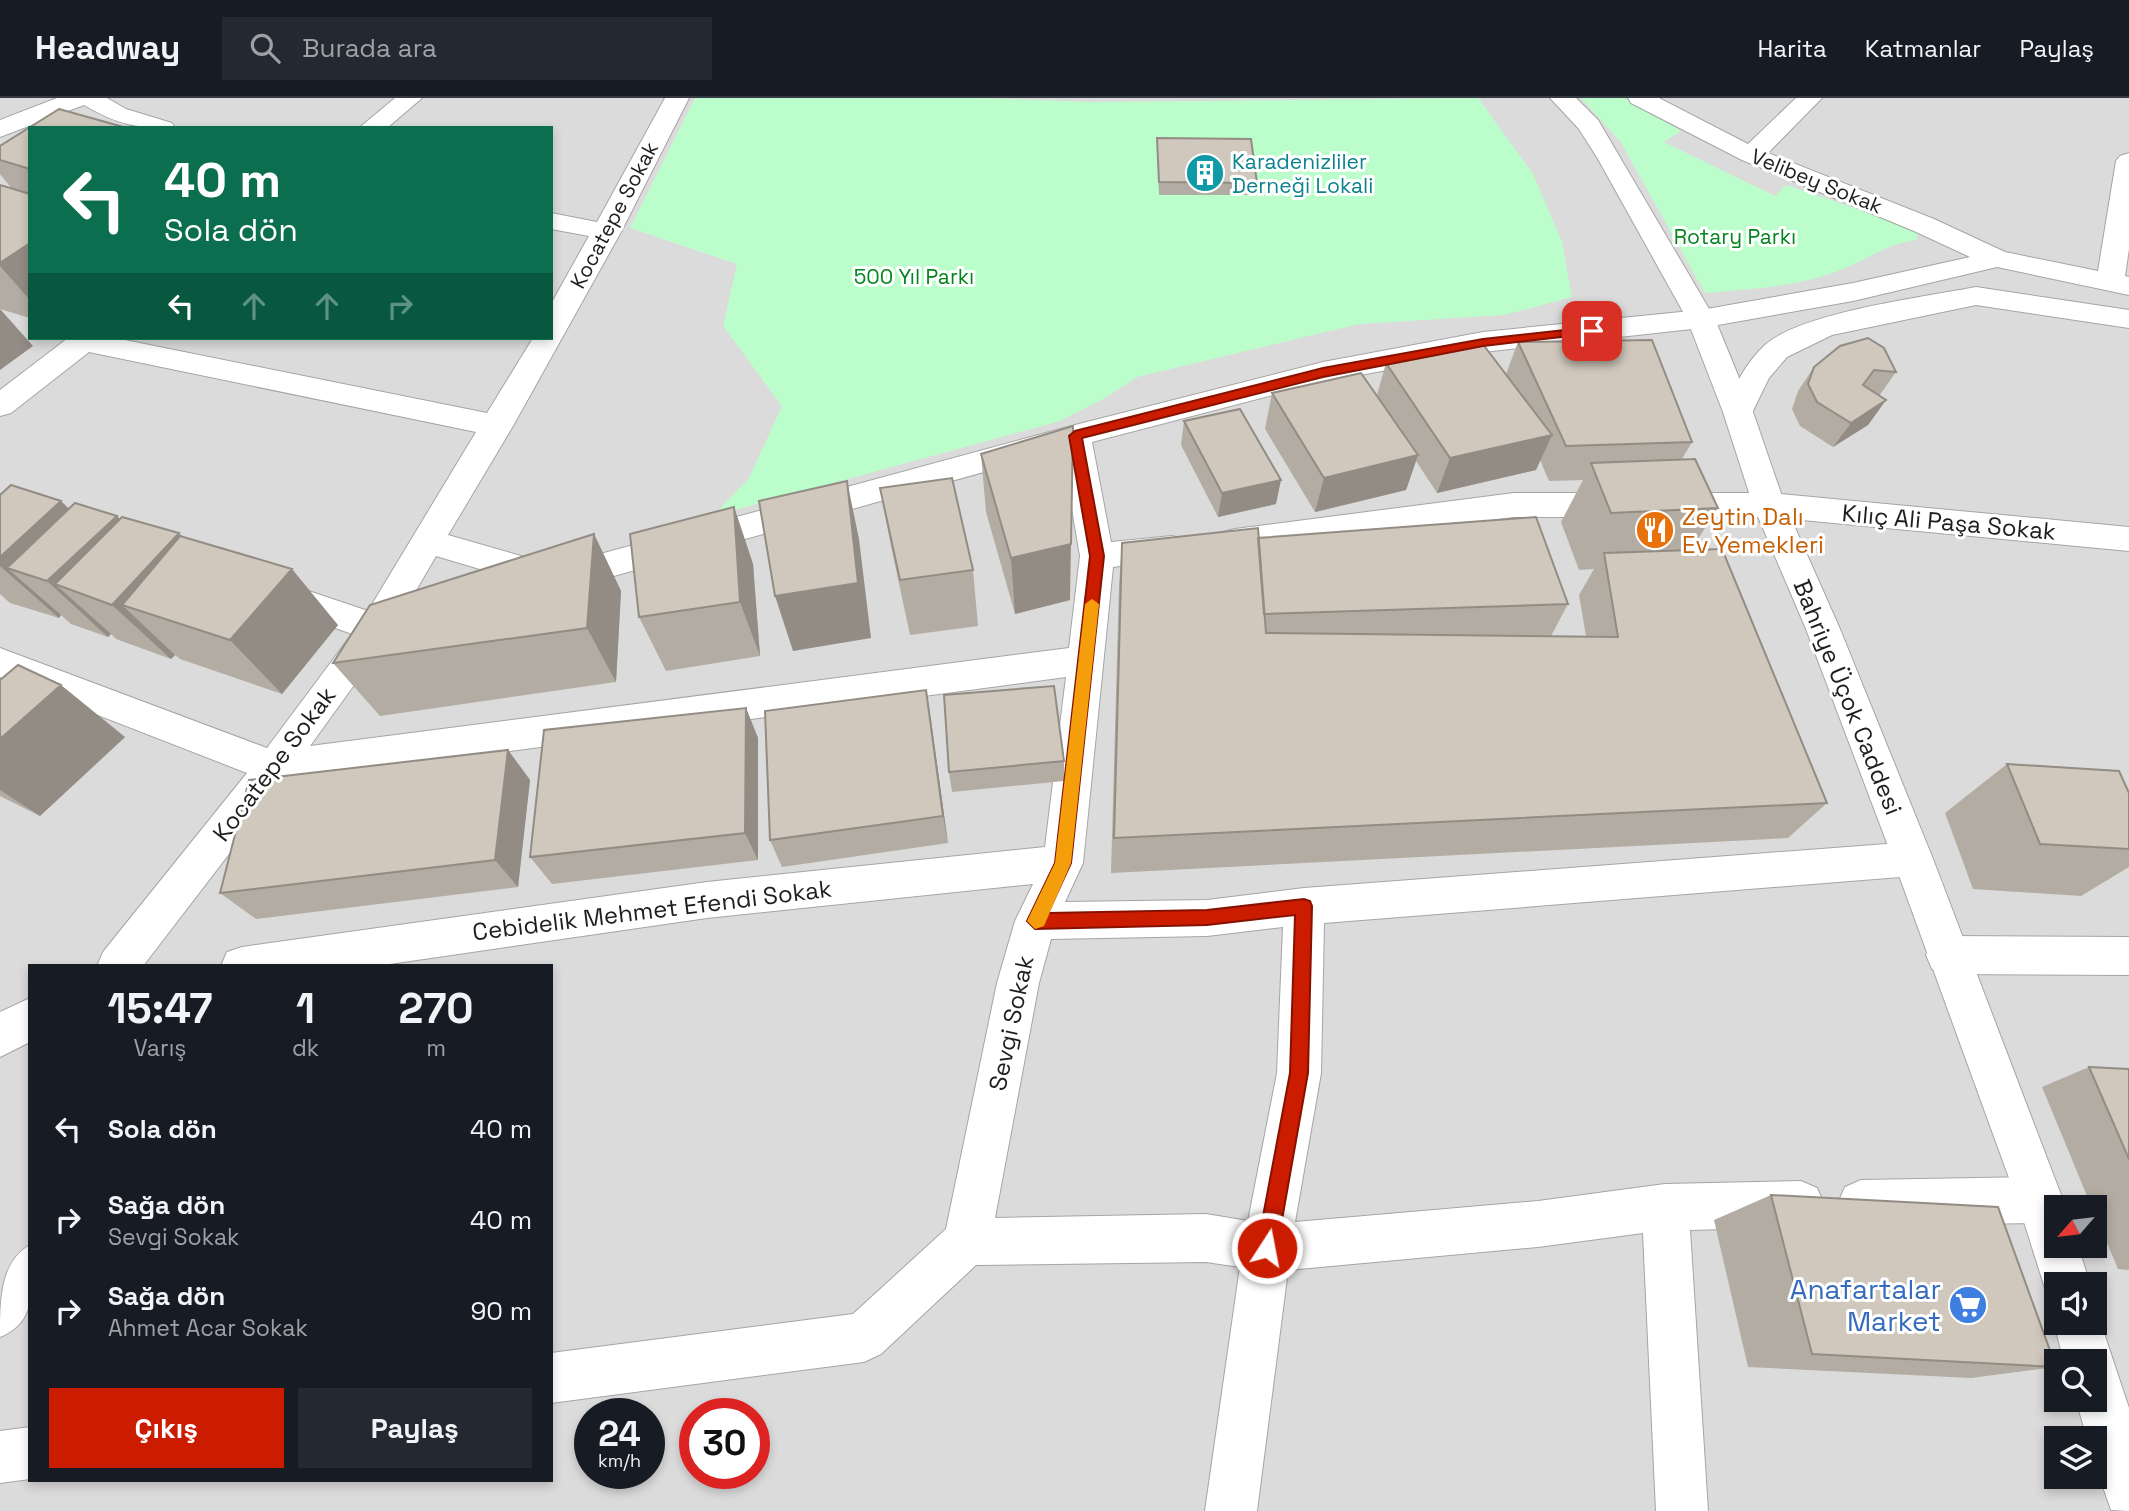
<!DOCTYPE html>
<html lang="tr">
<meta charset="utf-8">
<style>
body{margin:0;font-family:"Space Grotesk",sans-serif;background:#242831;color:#f1f3f6;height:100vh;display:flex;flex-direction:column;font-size:26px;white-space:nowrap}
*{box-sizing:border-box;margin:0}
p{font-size:23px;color:#9ea1a6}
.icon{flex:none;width:38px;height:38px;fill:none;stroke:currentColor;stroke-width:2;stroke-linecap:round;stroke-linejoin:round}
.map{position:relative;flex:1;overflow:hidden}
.side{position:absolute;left:28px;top:866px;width:525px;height:518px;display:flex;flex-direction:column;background:#171b24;border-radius:0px;box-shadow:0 4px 10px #0003}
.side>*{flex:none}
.banner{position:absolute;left:28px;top:28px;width:525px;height:214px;border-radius:0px;box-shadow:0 4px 10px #0003;background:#0b6e4f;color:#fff;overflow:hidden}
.needle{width:46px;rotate:242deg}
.controls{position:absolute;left:2044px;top:1097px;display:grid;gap:14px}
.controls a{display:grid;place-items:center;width:63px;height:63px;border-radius:0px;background:#171b24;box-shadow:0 4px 10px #0003;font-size:35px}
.speed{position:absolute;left:574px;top:1300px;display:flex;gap:14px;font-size:35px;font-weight:700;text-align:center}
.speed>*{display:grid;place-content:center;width:91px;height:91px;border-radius:50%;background:#171b24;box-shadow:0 4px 10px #0003;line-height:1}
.speed small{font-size:18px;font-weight:400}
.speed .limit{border:10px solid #d22;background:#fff;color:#111}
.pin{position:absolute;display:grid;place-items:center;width:60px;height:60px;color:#fff;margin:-30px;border-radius:14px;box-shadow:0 4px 10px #0006}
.me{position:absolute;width:77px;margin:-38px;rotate:11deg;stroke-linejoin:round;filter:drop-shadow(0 0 5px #0008)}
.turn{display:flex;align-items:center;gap:24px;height:147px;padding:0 21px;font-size:32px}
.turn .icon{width:91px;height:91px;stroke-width:2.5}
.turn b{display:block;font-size:49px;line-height:60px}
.lanes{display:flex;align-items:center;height:66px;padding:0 21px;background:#0003;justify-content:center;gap:35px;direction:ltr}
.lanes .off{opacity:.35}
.eta{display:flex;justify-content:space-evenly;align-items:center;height:119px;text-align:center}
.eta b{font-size:42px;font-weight:700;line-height:49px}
.action{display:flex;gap:14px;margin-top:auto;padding:14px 21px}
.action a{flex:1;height:80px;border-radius:0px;background:#cc1c00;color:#fff;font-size:28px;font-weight:700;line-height:80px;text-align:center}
.action a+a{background:#242831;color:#f1f3f6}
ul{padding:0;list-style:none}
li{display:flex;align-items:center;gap:21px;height:91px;padding:0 21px}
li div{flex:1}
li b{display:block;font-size:26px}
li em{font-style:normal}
header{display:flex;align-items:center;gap:42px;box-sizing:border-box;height:98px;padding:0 35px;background:#171b24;border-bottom:2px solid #363941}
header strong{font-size:33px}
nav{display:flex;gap:38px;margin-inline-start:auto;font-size:24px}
.search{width:490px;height:63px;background:#242831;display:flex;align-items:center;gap:18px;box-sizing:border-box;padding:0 24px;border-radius:0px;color:#9ea1a6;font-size:26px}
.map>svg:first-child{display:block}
.residential{fill:#dcdbdb;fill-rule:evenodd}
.park{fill:#bcfecb}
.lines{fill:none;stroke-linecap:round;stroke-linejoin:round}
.minor-casing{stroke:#a5a5a5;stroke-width:2}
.tertiary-casing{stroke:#a5a5a5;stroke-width:2}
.minor{fill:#fff;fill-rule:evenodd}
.tertiary{fill:#fff;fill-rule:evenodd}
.wall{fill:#b3aca2}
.shaded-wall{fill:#928c84}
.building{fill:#d0c8bc;stroke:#928c84;stroke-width:2}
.route{fill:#cc1c00;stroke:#851200;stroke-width:2}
.slow{fill:#f59e0b}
.labels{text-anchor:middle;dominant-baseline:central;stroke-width:6;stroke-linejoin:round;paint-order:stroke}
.far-culture-label{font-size:21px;fill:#0d838f;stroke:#fff;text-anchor:start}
.far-street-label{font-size:21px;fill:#1e1e1e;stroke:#fff}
.far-park-label{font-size:21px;fill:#03851f;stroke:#fff}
.food-label{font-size:24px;fill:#c56008;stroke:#fff;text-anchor:start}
.street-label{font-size:24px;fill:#1e1e1e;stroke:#fff}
.near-shop-label{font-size:28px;fill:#366cbe;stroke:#fff;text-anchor:end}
</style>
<header>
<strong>Headway</strong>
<div class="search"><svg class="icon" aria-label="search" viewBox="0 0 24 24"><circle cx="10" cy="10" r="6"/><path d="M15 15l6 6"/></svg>Burada ara</div>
<nav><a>Harita</a><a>Katmanlar</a><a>Paylaş</a></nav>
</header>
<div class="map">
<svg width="2129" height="1413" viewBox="0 0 2129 1413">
<rect width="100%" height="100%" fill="#f0ede3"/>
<path class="residential" d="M0 0H2129V1413H0ZM30 30H551V240H30ZM30 868H551V1382H30ZM2056 1110H2095V1148H2056ZM2056 1186H2095V1225H2056ZM2056 1264H2095V1302H2056ZM590 1316H649V1376H590ZM695 1316H754V1376H695ZM2056 1340H2095V1379H2056Z"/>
<path class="park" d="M695 0H979L1093 4 1478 0 1533 76 1562 144 1572 199 1504 217 1359 226 1137 279 1105 300 1060 323 713 418 749 380 782 308 723 228 737 166 630 130Z
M1581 0H1624L1681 33 1664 44 1775 98 1786 87 1918 131 1917 142C1885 146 1871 160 1843 171 1800 189 1751 191 1705 195L1620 43Z"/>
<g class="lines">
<g class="minor-casing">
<path id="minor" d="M57 0H107L126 11 172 25 175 30C136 30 118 27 84 7L0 39V22Z
M395 0H422L387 30H359Z
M665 0H689L621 134 513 328 448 437 556 468 1075 327 1323 264 1483 234 1701 212 1853 185 1970 159 1914 133 1742 62 1631 5 1628 0H1659L1748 46 1796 0H1822L1768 55 1934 121 2005 154 2098 173 2116 63 2120 58 2129 55V151L2125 178 2129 179V197L1997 169 1853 203 1701 230 1483 254 1323 284 1092 344 1111 444 1172 438 1184 441 1189 450 1184 459 1113 469 1083 765 1065 804 1207 802 1304 790 1913 744 1927 749 1933 761 1927 773 1913 778 1324 825 1321 975 1295 1124 1538 1103 1665 1086 1801 1083 1817 1090 1824 1106 1817 1122 1801 1129 1690 1132 1708 1413H1656L1643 1135 1538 1149 1288 1172 1257 1413H1205L1240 1169 1206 1164 976 1167 881 1256 864 1264 551 1305V1255L853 1216 946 1131 997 885 1015 823 1033 786 707 820 376 868H221L227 854 242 849 707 784 1045 749 1066 579 285 683 143 868H97L103 854 247 675 0 579V550L267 650 352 536 264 504 259 495 264 486 276 482 368 513 476 334 89 254 11 315 0 318V292L68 240H115L487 315 533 240H551V206L589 138 551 131V115L597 124ZM1062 352 1080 458 1069 550 310 648 388 540 420 531 425 521 420 511 407 508 436 458 557 494ZM1283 829 1277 975 1248 1123 1206 1116 995 1120 1039 885 1051 841 1207 838Z
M1976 189 2129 212V230L1976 207 1832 237 1787 259 1769 280 1749 321 1738 324 1727 321 1723 314C1734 290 1745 265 1765 247 1802 214 1925 199 1976 189Z
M1514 395H1769L2129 429V453L1769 419H1514L1235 455 1223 452 1218 443 1223 434 1235 431Z
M1947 838 2129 839V877L1947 876 1932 871 1926 857 1932 843Z
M30 900V944L0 959V914Z
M2040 1079 2056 1086 2063 1102 2060 1110H2056V1118L2040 1125 1861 1128 1845 1121 1838 1105 1845 1089 1861 1082Z
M30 1147C30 1185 41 1222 0 1239 0 1202 0 1164 30 1147Z
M30 1329V1381L0 1385V1333Z"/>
</g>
<g class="tertiary-casing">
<path id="tertiary" d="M1550 0H1576L1598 22 1715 221 1753 314 1785 407 1840 531 1933 761 2063 1102 2066 1110H2056V1148H2078L2090 1186H2056V1206L2049 1203 2017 1102 1893 761 1806 531 1753 407 1723 314 1687 221 1598 61 1579 31Z
M2095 1208 2129 1310V1413L2111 1412 2095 1366V1340H2087L2076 1302H2095V1264H2064L2054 1225 2056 1219V1225H2095Z"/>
</g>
<use href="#minor" class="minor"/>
<use href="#tertiary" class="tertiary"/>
</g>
<path class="wall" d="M30 30V220L0 211V87L12 91 0 76V48Z
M1157 40 1257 85 1255 97H1159L1157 53Z
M1868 240 1896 274 1879 298 1886 302 1868 327 1833 349 1800 328 1792 311 1798 293 1814 269Z
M1518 244 1692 344 1682 361 1718 410 1691 452 1827 705 1788 740 1111 775 1119 487 1122 445 1258 440 1568 506 1551 538H1586L1579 497 1594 471 1579 472 1561 424 1583 382 1549 383 1540 362 1536 372 1437 395 1416 363 1406 392 1315 414 1265 331 1272 295 1377 297 1386 265 1506 276Z
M1184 323 1276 406 1218 419 1181 347Z
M981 356 1070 502 1015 516 986 414Z
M880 390 973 472 978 528 910 537 891 448Z
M0 395 1 396 69 411 117 418 120 421 183 439 338 527 282 596 180 561 175 557 171 561 116 541 111 536 108 539 71 526 61 517 59 520 10 505 0 496Z
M734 409 753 466 760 558 666 573 639 519Z
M594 436 621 493 616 584 380 618 333 565Z
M0 582 125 639 40 718 0 698Z
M926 592 948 745 782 769 770 742Z
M746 610 758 640V762L552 786 530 759Z
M508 652 530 682 518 789 256 821 220 795Z
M1064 663V683L952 694 949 674Z
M2007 666 2129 695V769L2081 798 1973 791 1945 715Z
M2089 969 2129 971V1172L2118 1171 2095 1116V1110H2092L2042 989Z
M1771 1097 2056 1269 1971 1280 1748 1269 1714 1122Z"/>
<path class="shaded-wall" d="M30 145V202L0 168V165Z
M0 211 33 248 0 272Z
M1886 302 1868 327 1833 349 1851 325Z
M1073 328 1070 502 1015 516 1011 460Z
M1552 337 1536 372 1437 395 1450 360Z
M1418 357 1406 392 1315 414 1324 380Z
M1281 382 1276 406 1218 419 1222 395Z
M847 383 859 441 871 540 793 553 775 498Z
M0 395 34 427 61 403 96 437 117 418 157 459 179 435 231 492 122 507 175 557 171 561 112 507 55 486 111 536 108 539 47 483 7 470 61 517 59 520 0 468Z
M734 409 753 466 760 558 740 504Z
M594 436 621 493 616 584 587 530Z
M292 471 338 527 282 596 230 542Z
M0 582 61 587 125 639 40 718 0 692Z
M926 592 931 622 948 745 943 718Z
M746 610 758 640V762L745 735Z
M508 652 530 682 518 789 495 762Z"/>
<path class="building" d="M59 11 127 30H30V71L0 62V48Z
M1157 40 1251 41 1257 85 1159 84Z
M0 87 30 96V145L0 165Z
M1868 240 1884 250 1896 274 1874 272 1863 287 1886 302 1851 325 1817 304 1808 286 1814 269 1840 248Z
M1652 242 1692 344 1566 348 1518 244Z
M1482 245 1552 337 1450 360 1386 265Z
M1361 275 1418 357 1324 380 1272 295Z
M1240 311 1281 382 1222 395 1184 323Z
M1073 328 1071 446 1011 460 981 356Z
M1695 361 1718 410 1611 415 1591 365Z
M952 380 973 472 900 482 880 390Z
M847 383 858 485 775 498 759 403Z
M11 387 61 403 0 459V397Z
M75 405 117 418 47 483 7 470Z
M734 409 740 504 639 519 630 436Z
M122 419 179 435 112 507 55 486Z
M1536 419 1568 506 1264 516 1258 440Z
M1258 430 1266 535 1618 539 1604 455 1722 451 1827 705 1114 740 1122 445Z
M594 436 587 530 333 565 370 507Z
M180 438 292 471 230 542 122 507Z
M18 567 61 587 0 641V582Z
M1054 588 1064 663 949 674 944 597Z
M926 592 943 718 770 742 765 613Z
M746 610 745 735 530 759 544 632Z
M508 652 495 762 220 795 249 682Z
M2007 666 2119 673 2129 695V751L2040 746Z
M2089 969 2129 971V1061Z
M1771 1097 1998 1109 2056 1269 1812 1256Z"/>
<path class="route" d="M1592 229 1596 230V235L1483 248 1323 279 1082 340 1104 458 1071 765 1048 815 1207 812 1304 801 1310 803 1312 808 1308 975 1277 1150 1274 1156 1267 1159 1260 1156 1257 1150 1290 975 1295 817 1207 827 1035 831 1027 823 1055 765 1090 458 1069 338 1075 333 1323 270 1483 241Z"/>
<path class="slow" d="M1092 501 1099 506 1071 765 1044 828 1035 831 1027 823 1055 765 1085 506Z"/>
<defs>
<g id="building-disc" transform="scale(2.0125)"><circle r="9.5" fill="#0f9aa8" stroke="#fff"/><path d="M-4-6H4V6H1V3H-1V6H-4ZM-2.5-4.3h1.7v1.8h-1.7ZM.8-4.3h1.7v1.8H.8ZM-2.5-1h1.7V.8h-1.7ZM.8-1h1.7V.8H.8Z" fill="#fff"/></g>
<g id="restaurant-disc" transform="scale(2.0125)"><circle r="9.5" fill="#e8710a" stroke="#fff"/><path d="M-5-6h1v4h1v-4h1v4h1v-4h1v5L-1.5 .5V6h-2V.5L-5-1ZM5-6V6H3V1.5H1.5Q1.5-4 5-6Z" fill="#fff"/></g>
<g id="supermarket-disc" transform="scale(2.0125)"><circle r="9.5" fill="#3f7fe0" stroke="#fff"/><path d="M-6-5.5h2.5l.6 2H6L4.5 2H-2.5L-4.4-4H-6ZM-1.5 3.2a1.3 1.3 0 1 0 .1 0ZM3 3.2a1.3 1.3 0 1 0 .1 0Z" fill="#fff"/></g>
</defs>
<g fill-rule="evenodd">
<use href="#building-disc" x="1205" y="75"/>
<use href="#restaurant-disc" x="1655" y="432"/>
<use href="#supermarket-disc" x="1968" y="1207"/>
</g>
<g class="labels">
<g class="far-culture-label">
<text x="1232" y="63">Karadenizliler<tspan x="1232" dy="24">Derneği Lokali</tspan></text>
</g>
<g class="far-street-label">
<text transform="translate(1817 83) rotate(22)">Velibey Sokak</text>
<text transform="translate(614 117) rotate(-62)">Kocatepe Sokak</text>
</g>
<g class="far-park-label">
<text x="1735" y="138">Rotary Parkı</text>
<text x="914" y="178">500 Yıl Parkı</text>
</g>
<g class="food-label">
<text x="1682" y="418">Zeytin Dalı<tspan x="1682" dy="28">Ev Yemekleri</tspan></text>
</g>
<g class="street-label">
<text transform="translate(1949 424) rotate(5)">Kılıç Ali Paşa Sokak</text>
<text transform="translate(1848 599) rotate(68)">Bahriye Üçok Caddesi</text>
<text transform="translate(274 666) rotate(-53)">Kocatepe Sokak</text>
<text transform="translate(652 812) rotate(-7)">Cebidelik Mehmet Efendi Sokak</text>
<text transform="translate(1011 925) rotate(-78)">Sevgi Sokak</text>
</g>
<g class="near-shop-label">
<text x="1941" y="1191">Anafartalar<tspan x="1941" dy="32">Market</tspan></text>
</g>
</g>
</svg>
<div class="controls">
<a><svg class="needle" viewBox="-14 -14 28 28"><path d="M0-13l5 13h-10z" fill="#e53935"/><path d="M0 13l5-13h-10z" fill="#9ea1a6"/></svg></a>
<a><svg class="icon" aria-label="sound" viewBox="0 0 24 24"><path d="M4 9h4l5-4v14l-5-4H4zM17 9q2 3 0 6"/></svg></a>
<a><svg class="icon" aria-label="search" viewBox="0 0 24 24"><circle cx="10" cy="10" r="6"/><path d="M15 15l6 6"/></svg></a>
<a><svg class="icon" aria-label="layers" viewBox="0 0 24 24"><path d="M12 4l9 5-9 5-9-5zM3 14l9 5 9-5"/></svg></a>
</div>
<div class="speed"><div>24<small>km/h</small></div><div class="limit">30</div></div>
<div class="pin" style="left:1592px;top:233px;background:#d93025"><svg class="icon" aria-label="arrive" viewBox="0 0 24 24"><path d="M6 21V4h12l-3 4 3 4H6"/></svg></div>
<svg class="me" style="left:1267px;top:1150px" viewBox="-20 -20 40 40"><circle r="17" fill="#cc1c00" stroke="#fff" stroke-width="3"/><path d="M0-11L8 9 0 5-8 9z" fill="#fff"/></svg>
<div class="banner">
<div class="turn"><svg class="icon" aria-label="left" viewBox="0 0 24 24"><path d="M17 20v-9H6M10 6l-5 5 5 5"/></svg><div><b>40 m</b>Sola dön</div></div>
<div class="lanes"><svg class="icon" aria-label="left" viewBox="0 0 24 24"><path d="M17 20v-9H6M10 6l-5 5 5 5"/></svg><svg class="icon off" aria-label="ahead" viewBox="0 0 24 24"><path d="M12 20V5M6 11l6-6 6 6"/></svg><svg class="icon off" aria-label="ahead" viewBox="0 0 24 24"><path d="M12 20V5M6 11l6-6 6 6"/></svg><svg class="icon off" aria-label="right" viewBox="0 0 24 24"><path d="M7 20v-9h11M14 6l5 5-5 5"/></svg></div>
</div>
<section class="side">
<div class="eta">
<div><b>15:47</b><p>Varış</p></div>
<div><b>1</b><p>dk</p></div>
<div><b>270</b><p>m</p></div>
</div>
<ul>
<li><svg class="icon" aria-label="left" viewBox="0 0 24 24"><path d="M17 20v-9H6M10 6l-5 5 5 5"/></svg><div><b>Sola dön</b></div><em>40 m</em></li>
<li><svg class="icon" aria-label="right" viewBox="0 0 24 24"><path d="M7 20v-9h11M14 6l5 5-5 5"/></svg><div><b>Sağa dön</b><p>Sevgi Sokak</p></div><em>40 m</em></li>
<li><svg class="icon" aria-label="right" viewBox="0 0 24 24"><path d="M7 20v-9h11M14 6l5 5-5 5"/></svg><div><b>Sağa dön</b><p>Ahmet Acar Sokak</p></div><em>90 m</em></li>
</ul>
<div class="action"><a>Çıkış</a><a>Paylaş</a></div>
</section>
</div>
